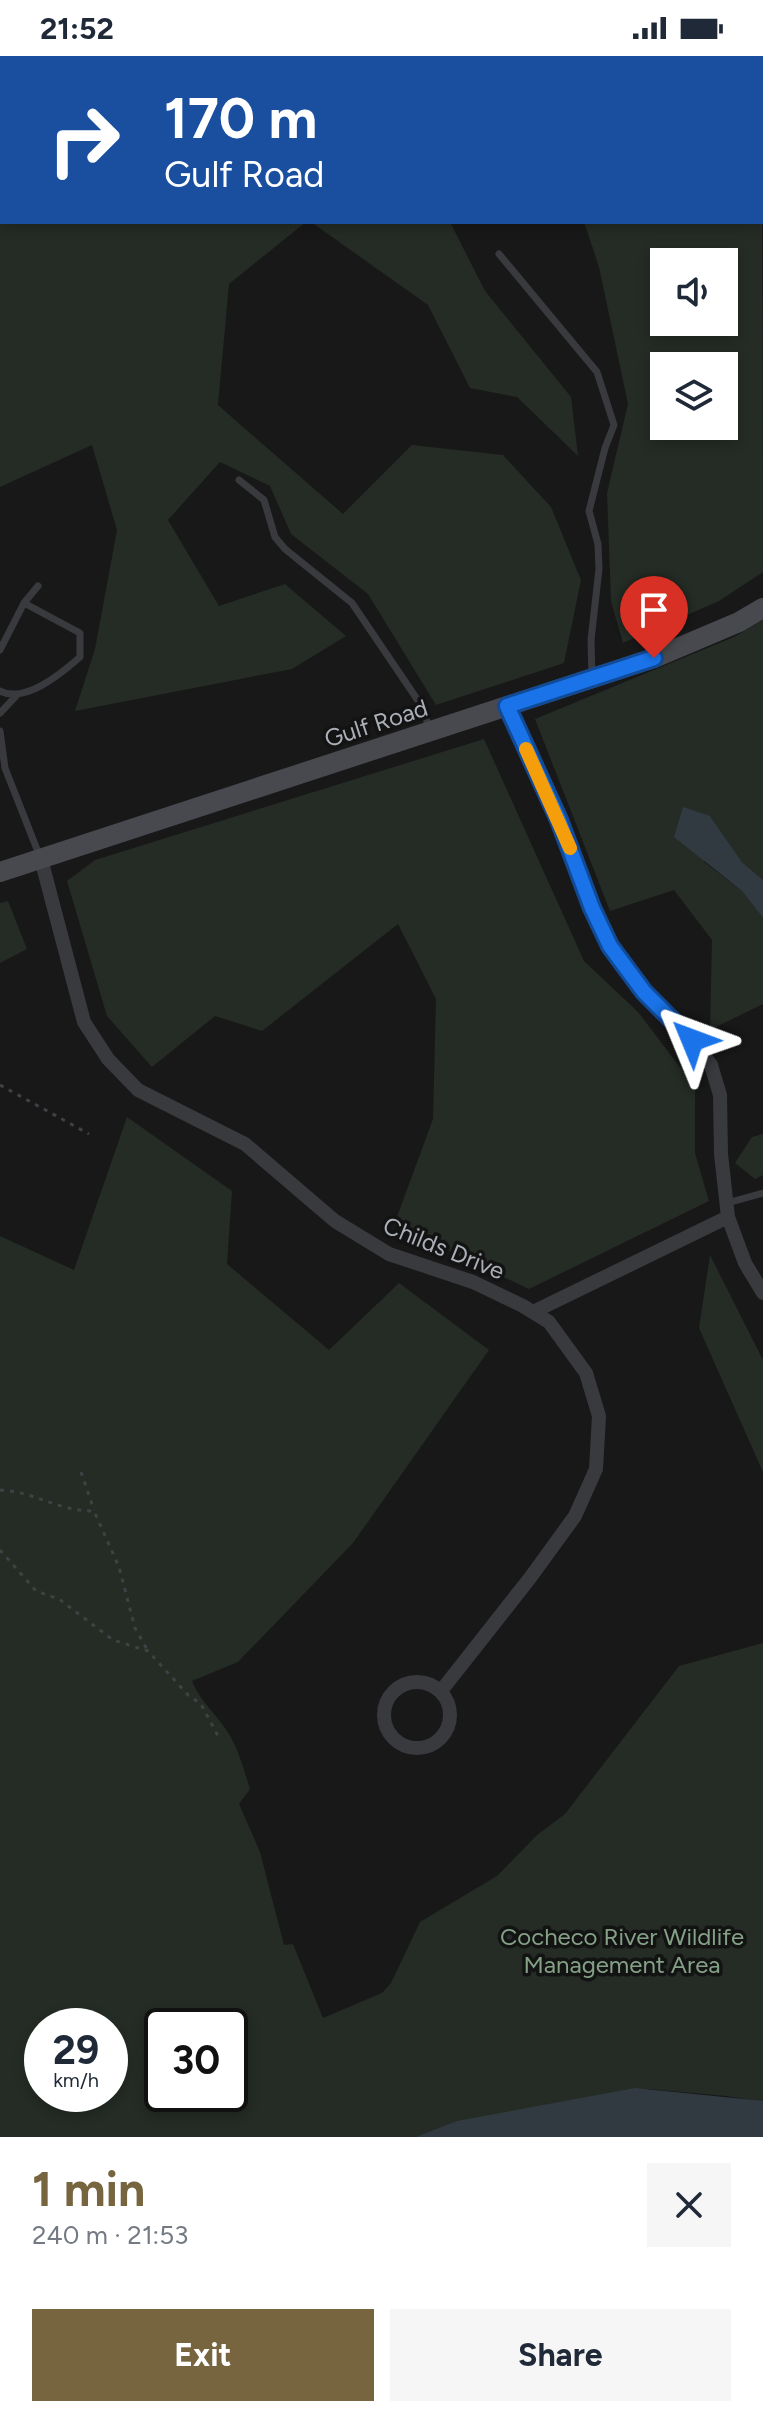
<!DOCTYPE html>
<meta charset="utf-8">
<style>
body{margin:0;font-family:Figtree,sans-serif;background:#f6f6f7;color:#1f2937;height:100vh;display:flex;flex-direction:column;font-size:30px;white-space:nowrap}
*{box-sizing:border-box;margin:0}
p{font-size:26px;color:#747a83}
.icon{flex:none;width:44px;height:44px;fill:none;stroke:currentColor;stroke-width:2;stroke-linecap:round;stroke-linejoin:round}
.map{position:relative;height:2081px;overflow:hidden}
.side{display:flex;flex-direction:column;background:#fff;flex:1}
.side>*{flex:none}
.hud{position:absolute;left:0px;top:0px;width:764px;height:168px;box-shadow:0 4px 12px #0003;background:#1a4fa0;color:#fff;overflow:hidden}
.buttons{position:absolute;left:650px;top:192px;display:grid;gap:16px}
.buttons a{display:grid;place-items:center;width:88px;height:88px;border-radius:0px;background:#fff;box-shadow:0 4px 12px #0003;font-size:40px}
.speed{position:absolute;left:24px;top:1952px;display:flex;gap:16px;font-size:40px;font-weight:700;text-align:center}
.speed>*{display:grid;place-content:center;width:104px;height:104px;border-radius:50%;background:#fff;box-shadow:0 4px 12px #0003;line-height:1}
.speed small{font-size:20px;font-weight:400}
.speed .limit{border:4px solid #111;border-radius:12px;background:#fff;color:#111}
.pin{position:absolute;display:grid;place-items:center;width:68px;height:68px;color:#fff;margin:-82px -34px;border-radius:50% 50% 50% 0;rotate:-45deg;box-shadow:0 0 8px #0007}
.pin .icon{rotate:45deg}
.me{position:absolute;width:88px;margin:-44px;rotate:314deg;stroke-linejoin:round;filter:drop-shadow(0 0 6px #0008)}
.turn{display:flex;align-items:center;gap:28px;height:168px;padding:0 32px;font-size:36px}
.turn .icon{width:104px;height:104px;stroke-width:2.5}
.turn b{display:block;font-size:56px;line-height:68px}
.round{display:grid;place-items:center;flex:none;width:84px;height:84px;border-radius:0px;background:#f6f6f7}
.overview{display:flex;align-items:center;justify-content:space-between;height:136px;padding:0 32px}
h1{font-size:48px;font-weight:700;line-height:60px;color:#76653f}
.button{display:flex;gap:16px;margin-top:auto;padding:16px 32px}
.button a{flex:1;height:92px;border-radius:0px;background:#76653f;color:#fff;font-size:32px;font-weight:700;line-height:92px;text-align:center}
.button a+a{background:#f6f6f7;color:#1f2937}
.status{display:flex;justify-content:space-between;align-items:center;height:56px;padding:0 40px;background:#fff;direction:ltr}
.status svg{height:22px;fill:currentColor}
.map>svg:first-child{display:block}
.green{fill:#242c25;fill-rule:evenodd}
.water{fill:#323a41}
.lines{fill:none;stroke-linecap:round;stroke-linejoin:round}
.path{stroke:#3f4145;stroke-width:3;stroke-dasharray:4 6;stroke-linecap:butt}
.lane{stroke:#393a3e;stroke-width:7}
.street{stroke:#393a3e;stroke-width:14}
.secondary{stroke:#47494e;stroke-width:20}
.route-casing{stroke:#114b97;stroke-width:20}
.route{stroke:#1a73e8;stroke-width:14}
.slow{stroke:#f59e0b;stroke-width:14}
.labels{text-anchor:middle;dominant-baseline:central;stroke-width:7;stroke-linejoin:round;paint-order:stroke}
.street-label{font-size:24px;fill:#abafb8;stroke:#131314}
.park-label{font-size:24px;fill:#84a186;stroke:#131314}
</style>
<div class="status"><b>21:52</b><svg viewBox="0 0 49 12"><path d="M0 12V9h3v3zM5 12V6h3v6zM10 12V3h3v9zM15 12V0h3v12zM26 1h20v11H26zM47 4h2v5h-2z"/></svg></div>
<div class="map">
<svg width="763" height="2081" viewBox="0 0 763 2081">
<rect width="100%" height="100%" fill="#181819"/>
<path class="green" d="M0 0H488L2 2V166H306L229 228 218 349 343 458 412 389 503 399 551 451 581 524 564 607 436 649 368 538 291 478 270 430 220 406 168 464 219 550 285 528 346 580 292 613 75 655 95 593 117 474 92 389 0 431Z
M762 65 763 516 719 545 623 587 611 545 607 437 628 348 599 211 584 166H762ZM664 206H724V266H664ZM664 310H724V370H664Z
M311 166H450L485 235 571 341 578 400 517 341 470 332 428 249Z
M763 564V824L742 806 710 760 704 806 742 835 763 862V948L710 974 712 884 674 834 610 855 535 663 734 581Z
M484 683 584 905 638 956 695 1031V1097L709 1145 529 1233 394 1169 433 1063 436 943 398 868 262 975 215 960 152 1011 107 960 67 825 95 804Z
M8 845 27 893 0 907V847Z
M127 1061 232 1135 227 1208 329 1294 399 1227 489 1294 353 1487 238 1606 192 1625C199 1644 218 1660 229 1678 239 1694 244 1715 250 1733L239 1748 260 1796 284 1889 293 1888 323 1962 382 1937 391 1927 420 1866 497 1820 537 1779 565 1758 679 1610 763 1587V2046L726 2040 649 2033 421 2081H0V1180L74 1214ZM42 1970H110V2038H42ZM162 1970H230V2038H162Z
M763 1078V1119L755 1123 735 1107 752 1081Z
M710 1199 763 1304V1416L699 1272Z"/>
<path class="water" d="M683 751 710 760 742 806 763 824V862L742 835 674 781Z
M635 2032 763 2045V2081H416L457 2065Z"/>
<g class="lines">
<path class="path" d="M156 2V0
M0 165 2 164
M0 1029 89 1078
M81 1416 94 1454
M0 1434C36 1436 57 1455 94 1455L119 1511 135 1572 148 1595
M0 1494 36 1535 59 1543 113 1584 148 1595 188 1639 201 1648 218 1680"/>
<path class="lane" d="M722 0 724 2
M762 37 763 38
M499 198 597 316 614 369 605 392 589 455 598 488 599 513 591 584 592 621
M239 424 264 444 275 481 285 493 352 547 421 649 430 674
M0 594 24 547 38 530
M0 635C25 648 62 617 80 601V577L24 547
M0 657 16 640
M0 675 5 712 40 801
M727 1147 763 1137"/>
<path class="street" d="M507 650 559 764 592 852 610 890 644 936 692 984 711 1009 720 1039 721 1098 728 1161 745 1207 763 1237
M41 803 84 966 108 1003 138 1034 245 1088 335 1165 389 1198 473 1226 523 1250 549 1266 586 1317 599 1360 596 1413 575 1460 530 1522 441 1635
M533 1256 728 1161
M384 1659a33 33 0 1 1 66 0a33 33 0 1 1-66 0Z"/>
<path class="secondary" d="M0 816 654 602 739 566 763 552"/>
</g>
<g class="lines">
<g class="route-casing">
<path id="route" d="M654 602 507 650 559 764 592 852 610 890 644 936 692 984"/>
</g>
<use href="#route" class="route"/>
<path class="slow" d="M526 693 570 792"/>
</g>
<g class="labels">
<g class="street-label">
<text transform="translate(376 667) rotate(-18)">Gulf Road</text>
<text transform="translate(444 1192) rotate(22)">Childs Drive</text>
</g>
<g class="park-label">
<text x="622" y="1880">Cocheco River Wildlife<tspan x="622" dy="28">Management Area</tspan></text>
</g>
</g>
</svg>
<div class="buttons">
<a><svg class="icon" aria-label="sound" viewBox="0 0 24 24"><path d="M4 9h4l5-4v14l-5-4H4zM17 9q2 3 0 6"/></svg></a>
<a><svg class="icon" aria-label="layers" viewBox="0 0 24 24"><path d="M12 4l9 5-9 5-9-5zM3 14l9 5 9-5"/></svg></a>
</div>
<div class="speed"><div>29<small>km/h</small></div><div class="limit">30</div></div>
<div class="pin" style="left:654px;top:602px;background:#d93025"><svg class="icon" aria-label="arrive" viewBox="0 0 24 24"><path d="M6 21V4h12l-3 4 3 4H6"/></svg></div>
<svg class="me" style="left:692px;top:984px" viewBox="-20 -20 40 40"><path d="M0-17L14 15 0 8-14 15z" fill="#1a73e8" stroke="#fff" stroke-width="4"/></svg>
<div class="hud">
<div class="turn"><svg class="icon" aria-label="right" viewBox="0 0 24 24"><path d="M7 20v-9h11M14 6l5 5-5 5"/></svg><div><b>170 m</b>Gulf Road</div></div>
</div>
</div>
<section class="side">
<div class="overview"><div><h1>1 min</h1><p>240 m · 21:53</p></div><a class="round"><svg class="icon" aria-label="close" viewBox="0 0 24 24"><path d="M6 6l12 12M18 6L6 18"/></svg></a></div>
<div class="button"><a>Exit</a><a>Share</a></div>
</section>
